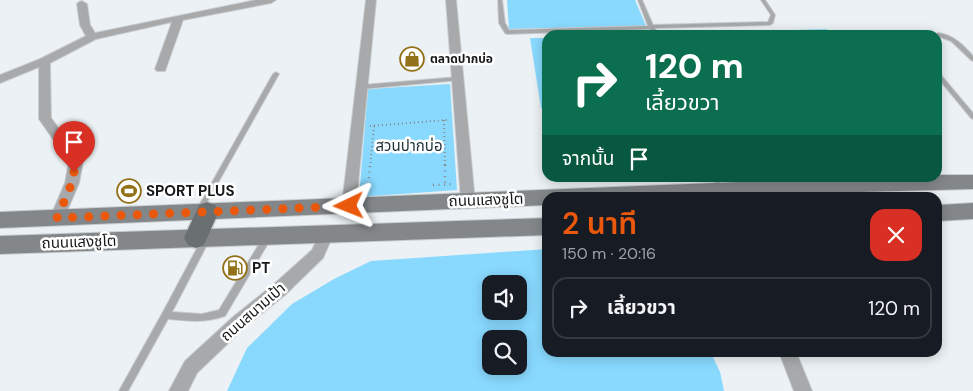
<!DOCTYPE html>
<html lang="th">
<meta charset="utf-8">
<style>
body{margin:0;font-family:"DM Sans","Noto Sans Thai",sans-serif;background:#242831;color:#f1f3f6;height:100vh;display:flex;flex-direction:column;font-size:19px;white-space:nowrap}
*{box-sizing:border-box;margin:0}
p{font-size:16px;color:#9ea1a6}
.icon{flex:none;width:28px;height:28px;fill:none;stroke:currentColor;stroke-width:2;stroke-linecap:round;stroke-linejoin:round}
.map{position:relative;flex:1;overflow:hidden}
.side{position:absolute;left:542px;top:192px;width:400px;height:165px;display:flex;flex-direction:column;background:#171b24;border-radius:15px;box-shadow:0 2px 12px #0003}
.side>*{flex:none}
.top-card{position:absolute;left:542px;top:30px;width:400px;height:152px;border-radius:15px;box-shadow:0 2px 12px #0003;background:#0b6e4f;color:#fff;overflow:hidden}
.tools{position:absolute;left:482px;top:275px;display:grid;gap:10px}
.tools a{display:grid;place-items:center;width:45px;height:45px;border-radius:10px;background:#171b24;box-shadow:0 2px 12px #0003;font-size:25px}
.pin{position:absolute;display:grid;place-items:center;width:42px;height:42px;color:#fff;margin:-51px -21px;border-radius:50% 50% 50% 0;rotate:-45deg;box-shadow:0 0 5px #0007}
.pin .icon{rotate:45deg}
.me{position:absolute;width:55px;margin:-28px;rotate:268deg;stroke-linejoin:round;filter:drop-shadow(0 0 4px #0008)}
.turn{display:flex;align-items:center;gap:18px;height:105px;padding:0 20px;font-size:22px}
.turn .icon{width:65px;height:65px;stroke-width:2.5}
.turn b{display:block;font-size:35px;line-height:42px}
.then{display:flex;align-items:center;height:48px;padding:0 20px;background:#0003;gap:10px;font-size:19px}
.round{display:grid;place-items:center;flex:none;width:52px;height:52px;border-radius:15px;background:#242831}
.overview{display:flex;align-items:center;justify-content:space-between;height:85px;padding:0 20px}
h1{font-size:30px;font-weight:600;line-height:38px;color:#ea580c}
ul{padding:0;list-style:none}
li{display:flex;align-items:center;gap:15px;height:62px;margin:0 10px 8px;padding:0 10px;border:2px solid #363941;border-radius:15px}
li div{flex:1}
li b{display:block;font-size:19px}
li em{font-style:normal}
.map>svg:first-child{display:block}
.green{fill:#89d9fe;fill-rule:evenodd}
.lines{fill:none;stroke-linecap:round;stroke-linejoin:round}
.lane-casing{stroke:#c9ced1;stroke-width:2}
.street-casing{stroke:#c9ced1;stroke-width:2}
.secondary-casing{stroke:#c9ced1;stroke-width:2}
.primary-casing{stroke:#c9ced1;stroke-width:3}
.path-far1{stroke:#868a8c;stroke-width:2;stroke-dasharray:1 3;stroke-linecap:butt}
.path{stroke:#868a8c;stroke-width:2.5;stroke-dasharray:1 4.5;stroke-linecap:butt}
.lane{fill:#a7a9ab;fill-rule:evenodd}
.street{fill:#a7a9ab;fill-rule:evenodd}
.secondary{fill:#838789;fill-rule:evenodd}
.primary{fill:#6a6f71;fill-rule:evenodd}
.route{stroke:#ea580c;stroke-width:9;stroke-dasharray:0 16.2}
.labels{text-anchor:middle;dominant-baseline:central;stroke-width:5;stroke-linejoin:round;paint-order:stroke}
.far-poi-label{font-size:12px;font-weight:bold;fill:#151718;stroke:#fff;text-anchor:start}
.park-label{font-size:15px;fill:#1a2f38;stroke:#fff}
.poi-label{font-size:15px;font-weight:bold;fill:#151718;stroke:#fff;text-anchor:start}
.street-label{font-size:15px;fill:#151718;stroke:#fff}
</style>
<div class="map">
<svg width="973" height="391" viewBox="0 0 973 391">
<rect width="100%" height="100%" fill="#ebf1f4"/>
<path class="green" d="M507 0H635L646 26 509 29Z
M827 29 831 35 671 34Z
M530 38H547V108H541Z
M450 84 457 190 359 197 368 89Z
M547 249 548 352 711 353 720 372 724 391H227L247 348 292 304 334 279 371 261ZM491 284H519V311H491ZM491 339H519V366H491Z"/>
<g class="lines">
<g class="lane-casing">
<path id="lane" d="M498 0H502L505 23 509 30 648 26 638 0H642L653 25 768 22 771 15 761 0H765L775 15 773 23 770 25 655 28 658 35H652L650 29 507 34 505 33 499 23Z
M938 33C954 35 963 45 973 56V61L971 60 951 41 935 35Z
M276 72 279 74 201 213H197L195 211 197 209 273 74Z
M938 73 940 74 973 113V119L971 118 938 78Z
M458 77 461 79 460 80 362 89 359 87 362 85Z
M712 178H718L724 190 723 192H719Z
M267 235 270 236 271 238 270 240 225 316C206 323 188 321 168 319L128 391H119L163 312 203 237 206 236 209 237 210 239 172 312 202 314 219 310 264 236Z"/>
</g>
<g class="street-casing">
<path id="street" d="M256 0H276L271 3 183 20 165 71H157L155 69 172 22 96 39 50 63 51 118 83 161 79 183 64 218 62 222 57 224 52 222 50 218 65 183 69 162 39 119V67L0 83V75L40 59 86 36 80 25 77 4 79 2 82 1 87 4 90 25 95 33Z
M366 0H376L356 205 354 209 349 210 344 209 342 205Z
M446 0H456L475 201 473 205 468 206 463 205 461 201Z
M327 227 332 229 334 233 323 258 285 295 245 327 197 373 188 391H169L185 361 233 317 273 285 312 250 322 229Z
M779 352H796L812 391H794Z"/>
</g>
<g class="secondary-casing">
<path id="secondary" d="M938 175H973V189L861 192 721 198H548V205L0 228V212L836 178H938Z
M973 203V219L938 221V205Z
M548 218V235L0 254V236Z"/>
</g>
<g class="primary-casing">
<path id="primary" d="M207 202 215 205 219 211 204 245 196 248 188 245 184 238 199 205Z"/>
</g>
<path class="path-far1" d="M444 120 445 167
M370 126 447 120
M370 167 374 126"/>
<path class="path" d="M445 165V184
M433 185 453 184
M368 189 370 165"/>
<use href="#lane" class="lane"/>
<use href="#street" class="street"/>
<use href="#secondary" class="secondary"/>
<use href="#primary" class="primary"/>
</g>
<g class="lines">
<path class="route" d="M74 172 72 183 57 218 349 206"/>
</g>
<defs>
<g id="shop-ring" transform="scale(1.25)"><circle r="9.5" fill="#fff" stroke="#937118" stroke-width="1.5"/><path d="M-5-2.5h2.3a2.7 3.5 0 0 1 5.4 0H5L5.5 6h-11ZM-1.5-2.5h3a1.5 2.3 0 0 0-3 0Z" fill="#937118"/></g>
<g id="stadium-ring" transform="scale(1.25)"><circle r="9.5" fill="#fff" stroke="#937118" stroke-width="1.5"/><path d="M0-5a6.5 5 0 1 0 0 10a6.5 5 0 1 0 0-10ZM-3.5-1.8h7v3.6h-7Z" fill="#937118"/></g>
<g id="fuel-ring" transform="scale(1.25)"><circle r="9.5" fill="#fff" stroke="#937118" stroke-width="1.5"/><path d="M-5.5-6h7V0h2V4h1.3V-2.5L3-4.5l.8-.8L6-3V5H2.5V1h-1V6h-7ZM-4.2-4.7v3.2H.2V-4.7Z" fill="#937118"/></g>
</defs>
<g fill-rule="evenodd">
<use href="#shop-ring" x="412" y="59"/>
<use href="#stadium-ring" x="129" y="191"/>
<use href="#fuel-ring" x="235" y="268"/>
</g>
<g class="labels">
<g class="far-poi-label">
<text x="430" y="59">ตลาดปากบ่อ</text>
</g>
<g class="park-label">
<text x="409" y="146">สวนปากบ่อ</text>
</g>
<g class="poi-label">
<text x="146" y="191">SPORT PLUS</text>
<text x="252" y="268">PT</text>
</g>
<g class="street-label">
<text transform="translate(486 200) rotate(-2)">ถนนแสงชูโต</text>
<text transform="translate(79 242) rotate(-2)">ถนนแสงชูโต</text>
<text transform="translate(253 312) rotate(-41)">ถนนสนามเป้า</text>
</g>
</g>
</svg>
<div class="tools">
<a><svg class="icon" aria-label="sound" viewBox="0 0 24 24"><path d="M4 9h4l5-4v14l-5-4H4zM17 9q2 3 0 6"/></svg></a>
<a><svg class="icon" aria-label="search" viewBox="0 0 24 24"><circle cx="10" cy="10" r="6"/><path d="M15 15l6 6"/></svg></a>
</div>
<div class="pin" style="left:74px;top:172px;background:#d93025"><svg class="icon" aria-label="arrive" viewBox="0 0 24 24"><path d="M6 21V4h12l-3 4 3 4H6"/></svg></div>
<svg class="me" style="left:349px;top:206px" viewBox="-20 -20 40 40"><path d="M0-17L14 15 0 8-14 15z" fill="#ea580c" stroke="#fff" stroke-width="4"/></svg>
<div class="top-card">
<div class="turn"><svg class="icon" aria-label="right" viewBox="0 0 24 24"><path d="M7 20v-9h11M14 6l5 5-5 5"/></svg><div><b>120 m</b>เลี้ยวขวา</div></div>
<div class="then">จากนั้น<svg class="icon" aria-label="arrive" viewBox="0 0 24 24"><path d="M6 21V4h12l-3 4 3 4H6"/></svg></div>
</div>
<section class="side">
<div class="overview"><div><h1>2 นาที</h1><p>150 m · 20:16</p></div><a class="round" style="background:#d93025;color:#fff"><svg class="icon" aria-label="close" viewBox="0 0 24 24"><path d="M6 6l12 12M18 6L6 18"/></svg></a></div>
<ul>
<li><svg class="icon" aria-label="right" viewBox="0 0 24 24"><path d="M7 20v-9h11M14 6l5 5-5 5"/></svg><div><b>เลี้ยวขวา</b></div><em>120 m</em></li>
</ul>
</section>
</div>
